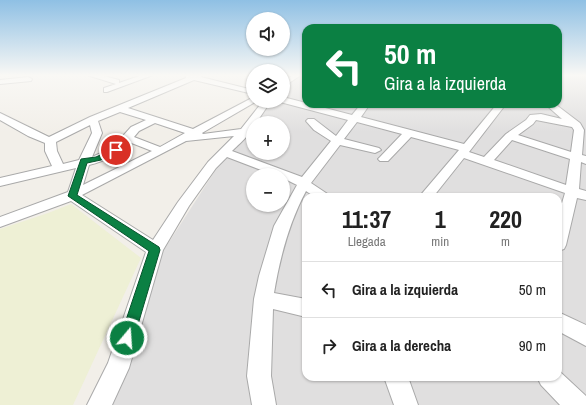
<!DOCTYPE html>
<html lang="es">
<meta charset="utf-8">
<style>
body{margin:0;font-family:"Archivo Narrow",sans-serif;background:#f6f6f6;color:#222;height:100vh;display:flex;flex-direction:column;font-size:15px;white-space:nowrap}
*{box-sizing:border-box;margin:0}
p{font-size:13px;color:#767676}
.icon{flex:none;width:22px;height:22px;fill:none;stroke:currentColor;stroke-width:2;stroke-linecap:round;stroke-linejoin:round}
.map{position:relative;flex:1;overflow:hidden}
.sheet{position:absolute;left:302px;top:193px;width:260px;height:188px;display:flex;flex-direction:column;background:#fff;border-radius:12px;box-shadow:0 1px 3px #0004}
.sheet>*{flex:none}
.guide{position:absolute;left:302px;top:24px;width:260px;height:84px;border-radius:12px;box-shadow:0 1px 3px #0004;background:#0b8043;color:#fff;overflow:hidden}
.controls{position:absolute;left:246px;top:12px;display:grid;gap:8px}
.controls a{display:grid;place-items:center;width:44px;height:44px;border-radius:50%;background:#fff;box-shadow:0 1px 3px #0004;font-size:20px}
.pin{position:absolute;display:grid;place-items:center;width:34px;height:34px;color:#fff;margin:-17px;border:2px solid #fff;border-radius:50%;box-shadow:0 1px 4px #0007}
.me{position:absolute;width:44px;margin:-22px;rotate:18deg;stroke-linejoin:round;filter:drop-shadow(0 0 3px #0008)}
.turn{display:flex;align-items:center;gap:14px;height:84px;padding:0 16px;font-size:18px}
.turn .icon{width:52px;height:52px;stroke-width:2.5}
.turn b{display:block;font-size:28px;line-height:34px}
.eta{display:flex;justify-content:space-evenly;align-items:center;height:68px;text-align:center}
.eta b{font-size:24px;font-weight:700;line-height:28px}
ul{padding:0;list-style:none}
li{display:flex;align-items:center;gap:12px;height:56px;padding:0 16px;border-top:1px solid #e0e0e0}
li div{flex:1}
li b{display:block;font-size:15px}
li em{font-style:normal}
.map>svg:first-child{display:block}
.residential{fill:#e0dfdf;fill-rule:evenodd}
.farmland{fill:#eef0d5}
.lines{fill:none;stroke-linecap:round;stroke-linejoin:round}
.minor-casing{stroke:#a9a9a9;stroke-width:2}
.minor{fill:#fff;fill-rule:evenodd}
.route{fill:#0b8043;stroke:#07532c}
</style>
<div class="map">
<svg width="586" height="405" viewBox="0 0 586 405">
<rect width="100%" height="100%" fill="#f2efe9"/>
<path class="residential" d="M299 75H306V104H368L354 119 283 100V84Z
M558 75H586V405H106L160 256 224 157 270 101H283L355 120 370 104H506L502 109 508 104H558ZM253 123H283V153H253ZM253 175H283V205H253ZM306 197H558V377H306Z"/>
<path class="farmland" d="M71 204 141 258 73 405H0V229L48 213Z"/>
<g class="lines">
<g class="minor-casing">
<path id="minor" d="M87 75H100L119 80V83L142 75H153L107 92H104V88L116 84Z
M186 75H202L201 77 253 90V94L194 80 128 108 193 129 250 99 253 98V101H257L202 133 203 134 241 129 263 101H271L256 123H253C253 133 239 144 232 151L302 177 331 141 314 130 306 121 308 119H314L336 136 348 120 280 102 283 101V97L352 115 361 104H370L361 117 464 144 497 104H506L469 152 484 157 506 134 526 120 530 115 541 114 562 119 545 104H555L580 123 584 130 582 155 586 156V164L581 162 579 189 586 191V200L577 198 566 245 564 249 558 251V217L565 193 464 158 433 197H419L459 150 411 137 388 161H380L378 159 380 157 402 134 357 122 344 139 379 148 381 150 375 153 340 145 311 183 332 197H315L306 191C289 223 280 257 274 293L306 299V317L273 309 271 376 276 405H252L247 376 254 299 259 276 274 226 297 185 283 178V175H274L227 157 216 168 189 206 163 250 129 368 112 405H87L108 363 146 252 71 201 0 227V217L68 192 76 168 0 186V178L52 166 45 151V143L28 136 0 120V113L49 137 90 117 186 78ZM120 112 146 120 131 127 112 148 92 157 102 133 98 121ZM536 120 572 127 574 130 571 152 518 135 533 124ZM155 123 185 133 160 147 134 137 139 131ZM90 125 92 133 79 160 63 164 57 151 56 142ZM234 136 208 162 178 202 153 240 82 195 186 141ZM512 140 570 159 566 185 494 160ZM129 142 152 151 83 185 89 165C105 161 118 155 129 142Z
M293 75H301L283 87V82Z
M28 77 32 79 31 81 0 84V80Z
M558 312 586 325V346L558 331Z
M558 370 586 396V405H560L541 385 537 377H558Z
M384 377H408L418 405H394Z"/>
</g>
<use href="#minor" class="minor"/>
</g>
<linearGradient id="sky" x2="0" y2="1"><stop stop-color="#8fc0e4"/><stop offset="0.57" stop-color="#f9f8f5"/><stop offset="1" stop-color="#f9f8f5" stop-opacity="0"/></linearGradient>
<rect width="586" height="132" fill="url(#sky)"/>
<path class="route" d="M113 149 119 150 101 160 87 163 77 195 159 247 160 250 134 338 132 343 127 345 122 343 120 338 149 251 68 196 81 159 96 157Z"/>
</svg>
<div class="controls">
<a><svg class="icon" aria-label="sound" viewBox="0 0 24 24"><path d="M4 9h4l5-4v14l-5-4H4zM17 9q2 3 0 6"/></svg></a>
<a><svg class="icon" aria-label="layers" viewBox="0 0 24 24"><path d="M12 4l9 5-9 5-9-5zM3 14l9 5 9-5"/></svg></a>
<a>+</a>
<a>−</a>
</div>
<div class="pin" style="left:116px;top:150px;background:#d93025"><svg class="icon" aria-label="arrive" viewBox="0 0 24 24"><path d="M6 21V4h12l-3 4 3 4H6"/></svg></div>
<svg class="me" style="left:127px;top:338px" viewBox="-20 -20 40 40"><circle r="17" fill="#0b8043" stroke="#fff" stroke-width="3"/><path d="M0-11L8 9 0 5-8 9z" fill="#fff"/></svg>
<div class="guide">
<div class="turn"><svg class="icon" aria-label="left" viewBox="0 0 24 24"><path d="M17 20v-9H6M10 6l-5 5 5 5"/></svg><div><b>50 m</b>Gira a la izquierda</div></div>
</div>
<section class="sheet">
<div class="eta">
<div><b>11:37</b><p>Llegada</p></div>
<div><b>1</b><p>min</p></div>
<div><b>220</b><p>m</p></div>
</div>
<ul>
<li><svg class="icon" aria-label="left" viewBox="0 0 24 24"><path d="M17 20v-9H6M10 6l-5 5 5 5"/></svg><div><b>Gira a la izquierda</b></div><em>50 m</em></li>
<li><svg class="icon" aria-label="right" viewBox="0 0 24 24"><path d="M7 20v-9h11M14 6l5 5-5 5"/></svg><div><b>Gira a la derecha</b></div><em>90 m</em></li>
</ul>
</section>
</div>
